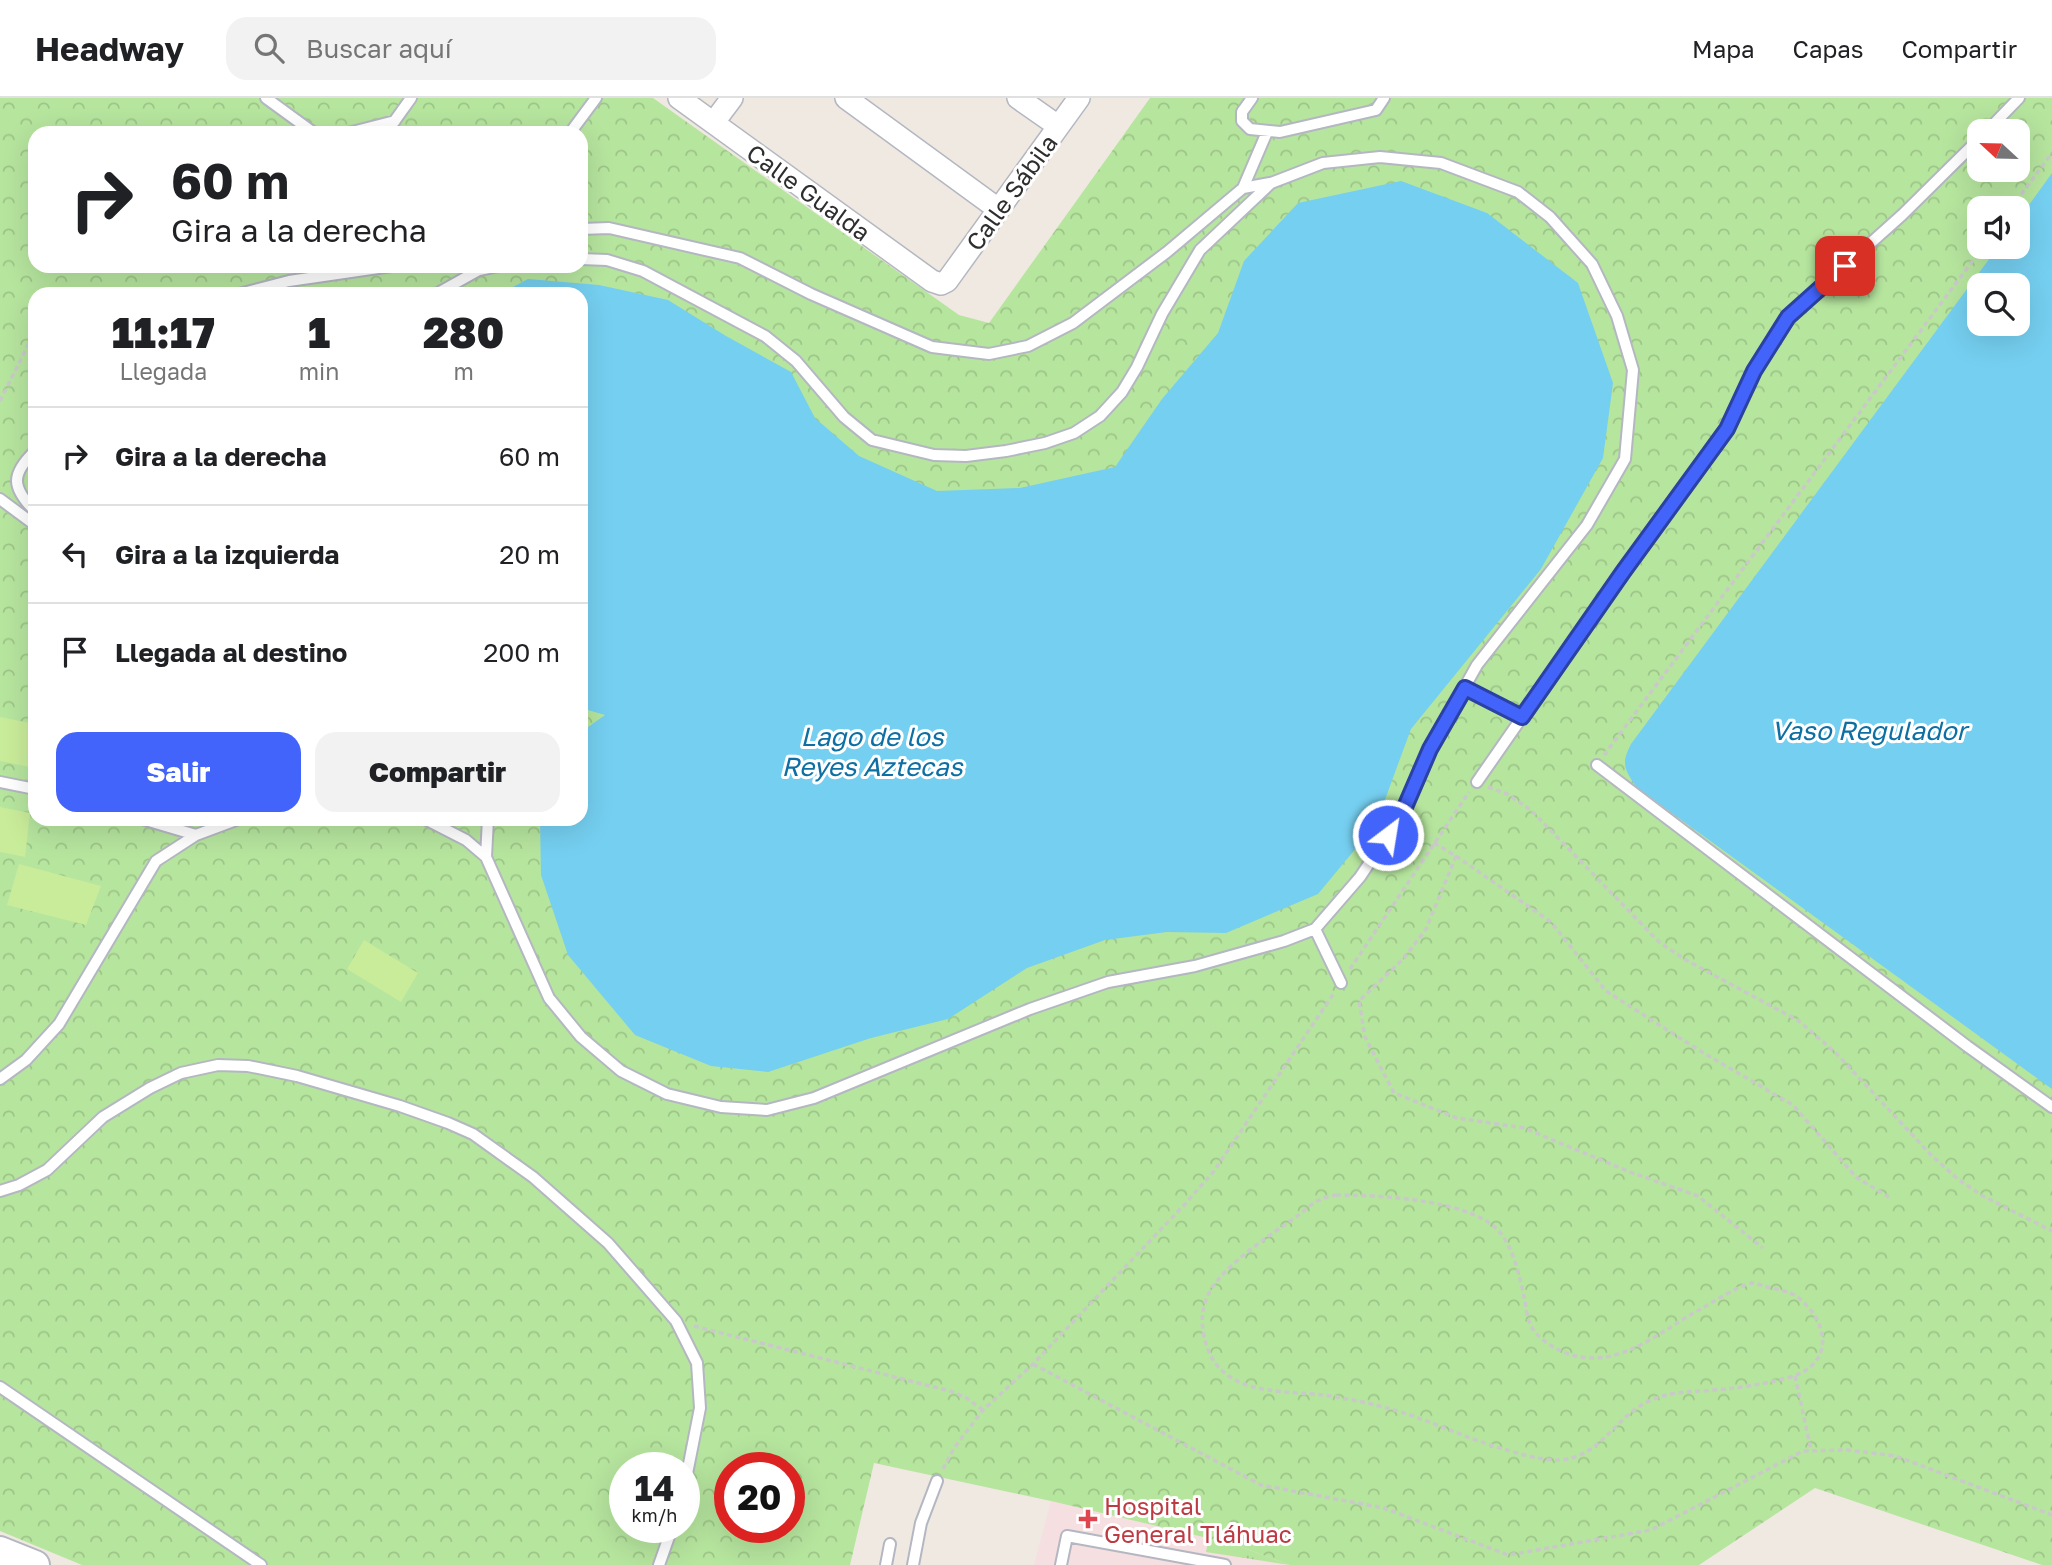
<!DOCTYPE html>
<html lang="es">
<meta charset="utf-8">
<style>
body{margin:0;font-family:"Golos Text",sans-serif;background:#f2f2f2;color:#202124;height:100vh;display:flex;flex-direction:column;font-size:26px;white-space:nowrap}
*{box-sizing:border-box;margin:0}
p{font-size:23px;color:#757577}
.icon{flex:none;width:38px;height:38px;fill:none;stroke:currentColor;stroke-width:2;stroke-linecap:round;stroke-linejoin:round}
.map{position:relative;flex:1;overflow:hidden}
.drawer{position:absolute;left:28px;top:189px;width:560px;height:539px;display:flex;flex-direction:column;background:#fff;border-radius:21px;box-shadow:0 7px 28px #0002}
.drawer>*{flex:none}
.top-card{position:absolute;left:28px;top:28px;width:560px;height:147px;border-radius:21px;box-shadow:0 7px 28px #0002;background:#fff;color:#202124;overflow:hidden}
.needle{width:46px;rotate:292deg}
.tools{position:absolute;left:1967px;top:21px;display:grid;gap:14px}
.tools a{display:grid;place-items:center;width:63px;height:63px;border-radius:14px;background:#fff;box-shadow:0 7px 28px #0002;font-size:35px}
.speed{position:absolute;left:609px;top:1354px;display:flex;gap:14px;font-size:35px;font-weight:700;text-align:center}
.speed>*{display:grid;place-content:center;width:91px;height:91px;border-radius:50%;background:#fff;box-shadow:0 7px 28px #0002;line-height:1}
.speed small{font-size:18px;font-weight:400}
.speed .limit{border:10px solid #d22;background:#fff;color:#111}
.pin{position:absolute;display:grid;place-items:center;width:60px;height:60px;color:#fff;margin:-30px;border-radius:14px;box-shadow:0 4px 10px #0006}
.me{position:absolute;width:77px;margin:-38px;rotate:31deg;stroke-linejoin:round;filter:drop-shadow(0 0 5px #0008)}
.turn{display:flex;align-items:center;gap:24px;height:147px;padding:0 28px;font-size:32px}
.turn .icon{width:91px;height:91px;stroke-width:2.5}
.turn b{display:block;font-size:49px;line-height:60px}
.eta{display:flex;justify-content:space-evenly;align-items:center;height:119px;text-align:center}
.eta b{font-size:42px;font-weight:800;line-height:49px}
.action{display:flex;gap:14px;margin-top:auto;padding:14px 28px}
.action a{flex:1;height:80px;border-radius:21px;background:#4264fb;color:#fff;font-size:28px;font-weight:800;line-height:80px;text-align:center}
.action a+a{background:#f2f2f2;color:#202124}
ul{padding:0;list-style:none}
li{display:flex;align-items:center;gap:21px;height:98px;padding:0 28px;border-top:2px solid #e0e0e0}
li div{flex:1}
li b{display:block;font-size:26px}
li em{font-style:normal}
header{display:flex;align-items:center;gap:42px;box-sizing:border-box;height:98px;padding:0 35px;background:#fff;border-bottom:2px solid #e0e0e0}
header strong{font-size:33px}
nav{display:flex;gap:38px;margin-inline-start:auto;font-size:24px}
.search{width:490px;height:63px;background:#f2f2f2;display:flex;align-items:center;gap:18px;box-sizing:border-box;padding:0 24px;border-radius:21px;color:#757577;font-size:26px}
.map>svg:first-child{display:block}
.medical{fill:#f5dfe0}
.grass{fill:url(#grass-tufts)}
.forest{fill:url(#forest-crowns);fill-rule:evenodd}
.pitch{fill:#c9ec9a}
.water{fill:#75cff0;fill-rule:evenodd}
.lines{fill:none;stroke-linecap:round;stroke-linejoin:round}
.lane-casing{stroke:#b4b7c1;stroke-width:14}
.street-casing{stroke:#b4b7c1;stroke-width:24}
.secondary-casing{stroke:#b4b7c1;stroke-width:32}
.path{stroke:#c9c9c9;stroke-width:3.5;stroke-dasharray:5 3.5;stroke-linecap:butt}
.lane{stroke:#fff;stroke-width:10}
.street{stroke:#fff;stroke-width:21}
.secondary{stroke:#fff;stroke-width:28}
.route-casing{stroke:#2b41a3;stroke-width:18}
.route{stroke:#4264fb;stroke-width:12}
.health-dot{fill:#e0444e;stroke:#fff;stroke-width:2.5}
.labels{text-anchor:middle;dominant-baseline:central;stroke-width:6;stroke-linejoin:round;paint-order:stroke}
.street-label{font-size:24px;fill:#2e2e2e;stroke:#fff}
.health-label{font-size:24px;fill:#be3a42;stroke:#fff;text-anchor:start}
.water-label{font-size:26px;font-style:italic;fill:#0d6fa3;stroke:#fff}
</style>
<header>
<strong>Headway</strong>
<div class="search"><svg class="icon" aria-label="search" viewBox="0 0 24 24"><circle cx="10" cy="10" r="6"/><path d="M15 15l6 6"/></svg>Buscar aquí</div>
<nav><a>Mapa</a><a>Capas</a><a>Compartir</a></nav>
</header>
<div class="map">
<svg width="2052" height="1467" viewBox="0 0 2052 1467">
<defs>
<pattern id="grass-tufts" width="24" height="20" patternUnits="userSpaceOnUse" patternTransform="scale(1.75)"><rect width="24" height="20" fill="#b6e59e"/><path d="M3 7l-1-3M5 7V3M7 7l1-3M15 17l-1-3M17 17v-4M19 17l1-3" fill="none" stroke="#9dc588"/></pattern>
<pattern id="forest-crowns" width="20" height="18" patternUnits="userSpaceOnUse" patternTransform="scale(1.75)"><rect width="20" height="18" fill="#b6e59e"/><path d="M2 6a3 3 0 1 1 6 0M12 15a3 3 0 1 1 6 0" fill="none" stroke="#9dc588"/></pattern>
</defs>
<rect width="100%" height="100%" fill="#efe9e1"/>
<path class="medical" d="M1051 1403 1233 1446 1290 1467H1034Z"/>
<path class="grass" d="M1209 1440 1233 1446 1290 1467 1206 1454Z"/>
<path class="forest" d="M0 0H653L959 217 989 225 1150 0H2052V1467H2042L1815 1390 1699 1467H1290L1233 1446 1051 1403 874 1365 850 1467H82L0 1433ZM1979 33H2018V72H1979ZM35 35H581V168H35ZM1979 110H2018V149H1979ZM1979 187H2018V226H1979ZM35 196H581V721H35ZM625 1370H684V1430H625ZM730 1370H789V1430H730Z"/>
<path class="pitch" d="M0 619 35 626V670L0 663Z
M0 709 30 715 25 759 0 754Z
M19 766 101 788 86 827 7 807Z
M364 842 418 875 401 904 347 871Z"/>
<path class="water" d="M2052 75V991L1636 689C1624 670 1621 666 1631 646L1998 149H2018V122ZM1979 187H2018V226H1979Z
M1401 83 1487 115 1578 185 1613 285 1603 360 1541 471 1411 631 1376 726 1318 796 1226 835 1167 834 1105 842 1027 870 948 921 871 940 768 974 711 968 635 937 568 857 541 777 540 721H581V634L605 617 581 610V196H500L528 181 599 187 668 202 726 238 791 274 815 320 859 358 937 393 1020 390 1115 369 1162 301 1218 235 1244 163 1298 105Z"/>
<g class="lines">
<g class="lane-casing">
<path id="lane" d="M266 0 314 35
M1252 0 1242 14V23L1250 31 1280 34 1376 12 1384 0
M1987 33 2019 0
M348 35 395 23
M386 35 411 0
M570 35 596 0
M1243 90 1267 34
M581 131 609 130 740 160 811 196 932 249 989 256 1028 248 1073 225 1167 154 1243 90 1270 85
M239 196 289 183 392 168
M436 196 479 172 499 168
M35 353C11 376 11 389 35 413
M0 401 35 427
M1465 590 1522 619
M1597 667 1967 948 2052 1009
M0 684 35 691
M1477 684 1623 474 1727 331 1754 273 1788 219 1902 117 1979 41
M142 721 196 737
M425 721 466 742 486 759 549 900 581 939 621 973 667 996 721 1009 767 1012 814 1000 1030 911 1108 884 1195 868 1284 843 1315 831 1360 779 1402 716 1430 651 1477 567 1587 427 1625 361 1633 272 1617 218 1592 166 1550 119 1518 94 1441 65 1380 59 1323 65 1271 85 1200 152 1162 216 1137 269 1122 294 1100 318 1074 335 1045 345 1006 353 966 358 934 357 872 342 844 319 796 263 765 238 643 173 607 162 581 161
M486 759 488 721
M1315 831 1341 885
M0 981 26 962 59 926 156 763 196 737 239 721
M0 1093 19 1087 47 1072 103 1019 150 990 181 975 218 967 248 968 297 978 400 1008 448 1025 473 1036 533 1079 608 1145 676 1223 697 1265 700 1310 684 1391
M0 1289 261 1467
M659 1467 672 1430
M886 1467 890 1446
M913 1467 921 1425 937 1383
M1061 1467 1067 1438 1225 1467"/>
</g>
<g class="street-casing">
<path id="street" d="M679 0 932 183 941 186 947 183 1079 0
M846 0 998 111
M1018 0 1058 28
M720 16 732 0"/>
</g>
<g class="secondary-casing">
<path id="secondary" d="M0 1453 35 1467"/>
</g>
<path class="path" d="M2011 110 2052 55
M0 303 32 239
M1604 657 1983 149
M1488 689 1507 696 1531 712 1659 844 1686 862 1799 923 1836 955 1932 1058 1959 1082 1983 1098 2052 1133
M1434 745 1456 758 1551 824 1606 893 1702 954 1793 1007 1856 1079 1892 1101
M1456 758 1426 831 1404 860 1359 903 1365 939 1394 995 1457 1020 1524 1030 1630 1074 1698 1098 1763 1150
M1350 871 1469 694
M1336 1097C1378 1097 1467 1101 1498 1132 1514 1150 1520 1180 1525 1203 1526 1210 1527 1219 1530 1226 1535 1237 1547 1246 1557 1251 1610 1278 1653 1238 1697 1213 1710 1206 1739 1187 1752 1185 1757 1185 1762 1188 1767 1189 1777 1191 1788 1193 1796 1198 1829 1222 1836 1266 1790 1279 1765 1286 1740 1290 1714 1292 1691 1294 1669 1293 1647 1304 1614 1320 1600 1360 1559 1362 1542 1362 1523 1357 1507 1352 1467 1341 1430 1322 1391 1311 1369 1305 1346 1300 1323 1297 1277 1292 1216 1298 1204 1238 1198 1209 1208 1190 1229 1170 1250 1150 1273 1135 1296 1119 1304 1113 1312 1105 1321 1101 1325 1099 1331 1098 1336 1097Z
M694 1228 950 1293 965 1299 983 1312
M1033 1266 1261 1387 1384 1410 1508 1457 1651 1432 1803 1353 1847 1352 1896 1358 2052 1417
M1795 1278 1811 1352
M943 1371 954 1350 983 1312 1033 1266 1185 1106 1214 1073 1334 895"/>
<use href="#lane" class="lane"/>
<use href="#street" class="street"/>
<use href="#secondary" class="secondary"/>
</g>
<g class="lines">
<g class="route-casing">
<path id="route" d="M1388 737 1402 716 1430 651 1465 590 1522 619 1623 474 1727 331 1754 273 1788 219 1845 168"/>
</g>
<use href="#route" class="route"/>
</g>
<path class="health-dot" d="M1084.5 1410.5h7v7h7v7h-7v7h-7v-7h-7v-7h7z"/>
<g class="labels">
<g class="street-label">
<text transform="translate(809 94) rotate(36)">Calle Gualda</text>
<text transform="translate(1011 94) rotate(-54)">Calle Sábila</text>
</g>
<g class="health-label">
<text x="1104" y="1407">Hospital<tspan x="1104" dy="28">General Tláhuac</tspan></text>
</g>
<g class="water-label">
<text x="1869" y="632">Vaso Regulador</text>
<text x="872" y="638">Lago de los<tspan x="872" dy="30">Reyes Aztecas</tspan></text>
</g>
</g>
</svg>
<div class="tools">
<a><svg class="needle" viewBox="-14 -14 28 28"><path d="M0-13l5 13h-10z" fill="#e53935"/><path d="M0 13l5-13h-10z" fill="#757577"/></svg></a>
<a><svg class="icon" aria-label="sound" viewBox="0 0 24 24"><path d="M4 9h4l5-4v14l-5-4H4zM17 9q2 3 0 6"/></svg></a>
<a><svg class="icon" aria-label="search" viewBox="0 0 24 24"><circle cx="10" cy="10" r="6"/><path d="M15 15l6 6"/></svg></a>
</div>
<div class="speed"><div>14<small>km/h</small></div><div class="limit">20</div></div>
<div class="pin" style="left:1845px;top:168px;background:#d93025"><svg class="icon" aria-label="arrive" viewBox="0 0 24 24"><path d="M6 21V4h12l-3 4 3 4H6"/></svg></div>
<svg class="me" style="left:1388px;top:737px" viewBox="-20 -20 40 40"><circle r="17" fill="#4264fb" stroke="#fff" stroke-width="3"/><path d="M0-11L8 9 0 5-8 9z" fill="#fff"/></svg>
<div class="top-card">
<div class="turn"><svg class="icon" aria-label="right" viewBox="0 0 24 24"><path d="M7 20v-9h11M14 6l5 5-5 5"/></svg><div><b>60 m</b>Gira a la derecha</div></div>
</div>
<section class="drawer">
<div class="eta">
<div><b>11:17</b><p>Llegada</p></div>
<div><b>1</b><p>min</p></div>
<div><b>280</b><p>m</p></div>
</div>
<ul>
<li><svg class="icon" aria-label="right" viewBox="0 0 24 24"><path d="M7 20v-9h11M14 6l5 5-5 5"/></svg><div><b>Gira a la derecha</b></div><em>60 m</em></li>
<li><svg class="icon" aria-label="left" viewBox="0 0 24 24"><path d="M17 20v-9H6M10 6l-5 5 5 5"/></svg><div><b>Gira a la izquierda</b></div><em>20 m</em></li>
<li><svg class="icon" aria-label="arrive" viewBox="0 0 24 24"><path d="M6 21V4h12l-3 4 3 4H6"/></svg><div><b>Llegada al destino</b></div><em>200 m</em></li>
</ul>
<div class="action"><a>Salir</a><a>Compartir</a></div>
</section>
</div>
